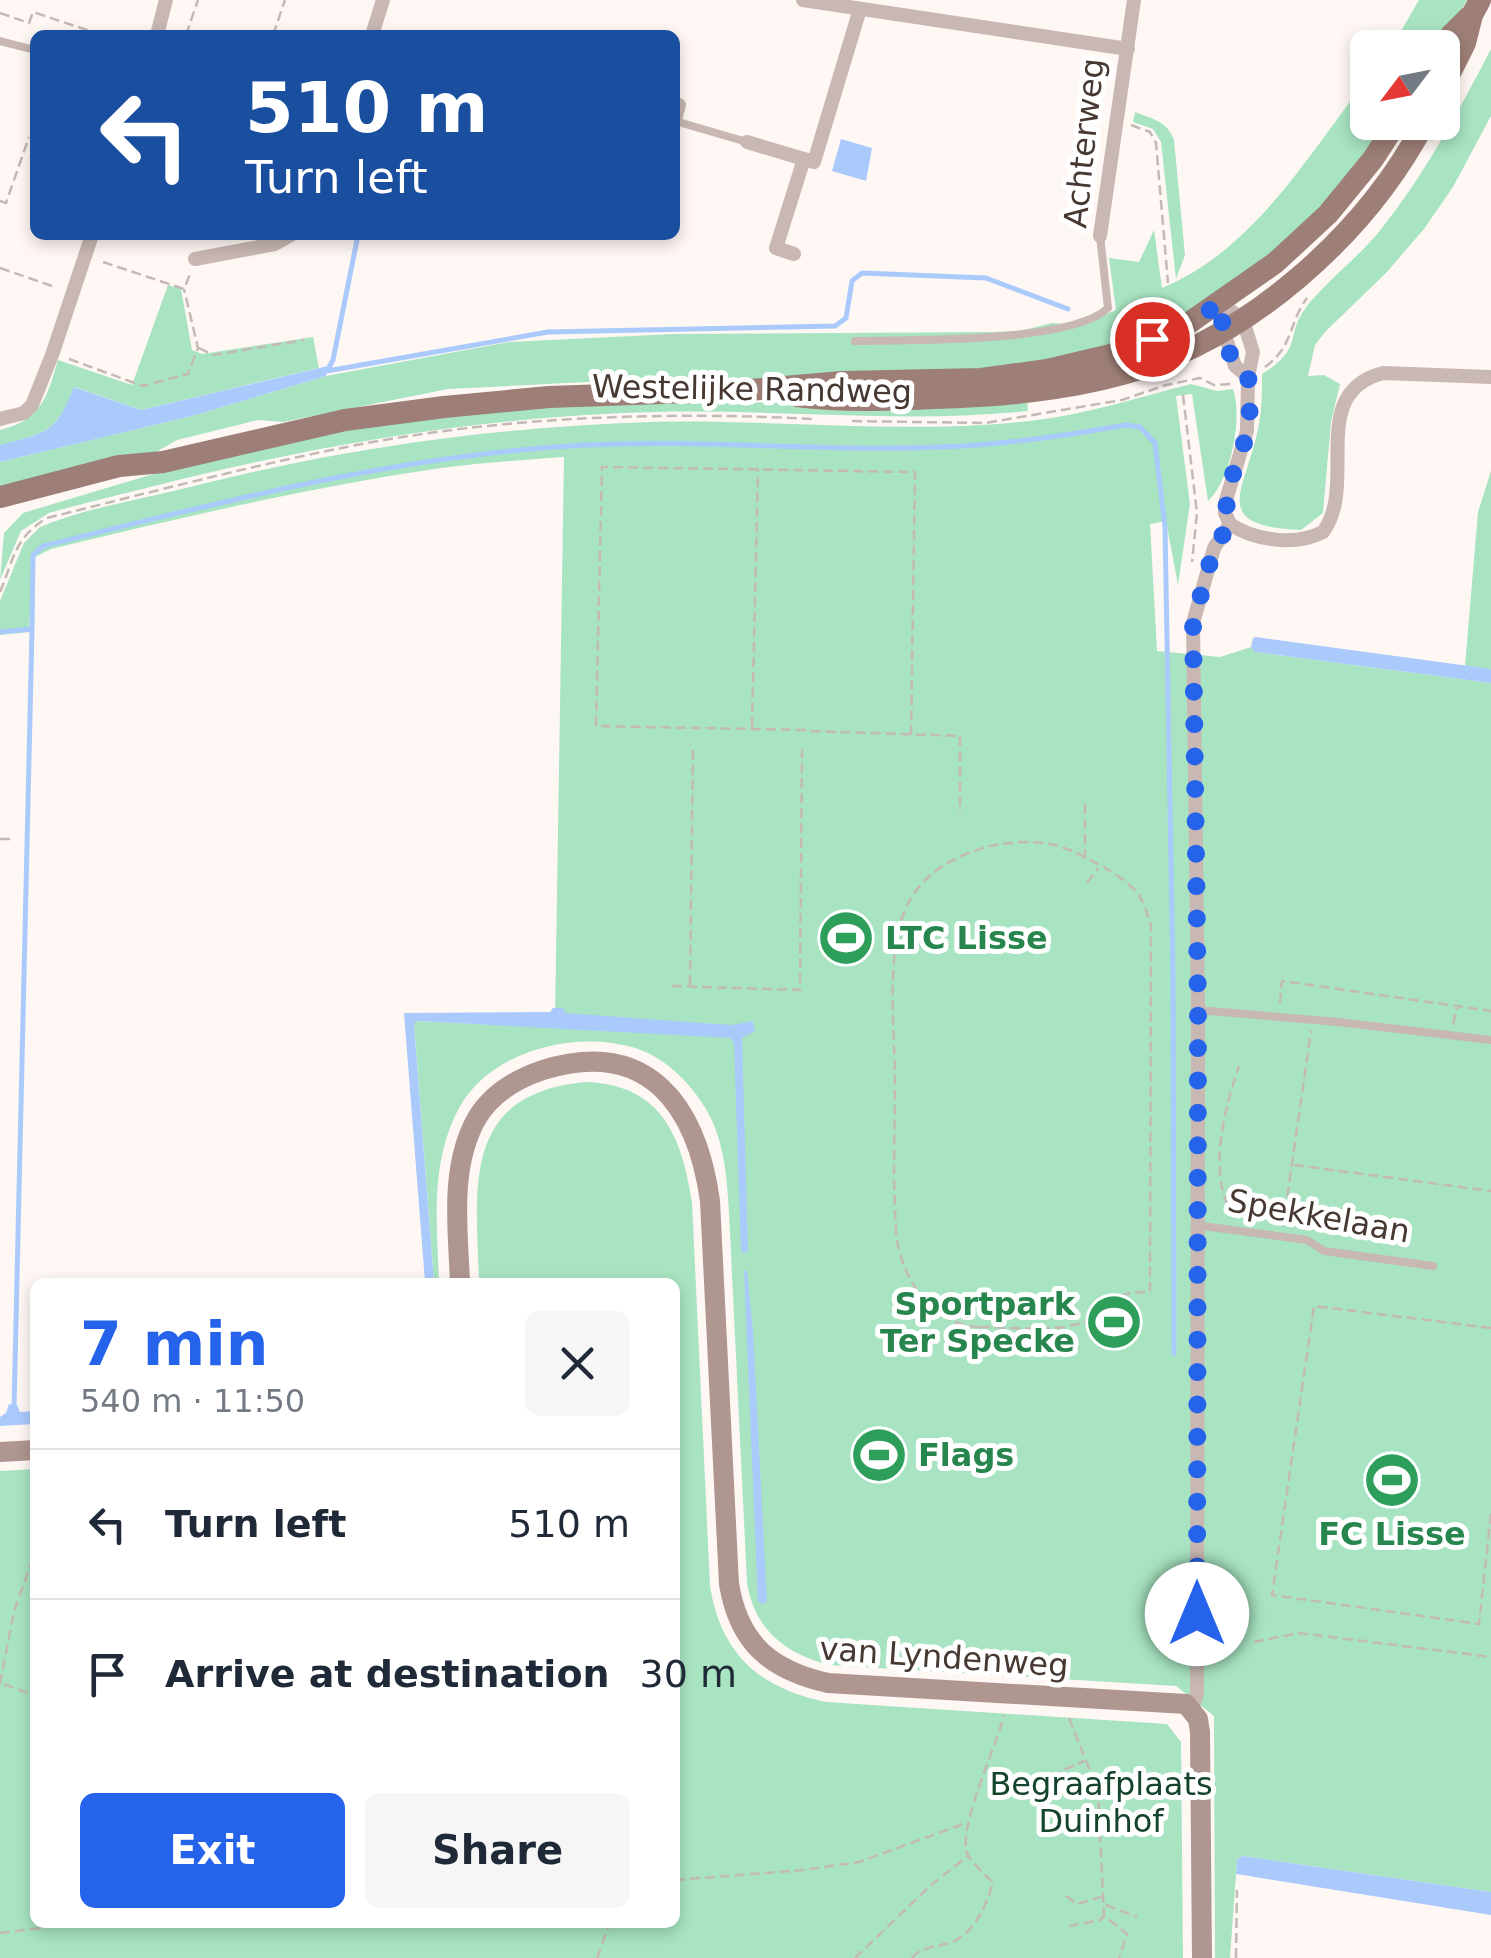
<!DOCTYPE html>
<meta charset="utf-8">
<style>
body{margin:0;font-family:"DejaVu Sans",sans-serif;background:#f6f6f7;color:#1f2937;height:100vh;display:flex;flex-direction:column;font-size:38px;white-space:nowrap}
*{box-sizing:border-box;margin:0}
p{font-size:32px;color:#747a83}
.icon{flex:none;width:55px;height:55px;fill:none;stroke:currentColor;stroke-width:2;stroke-linecap:round;stroke-linejoin:round}
.map{position:relative;flex:1;overflow:hidden}
.panel{position:absolute;left:30px;top:1278px;width:650px;height:650px;display:flex;flex-direction:column;background:#fff;border-radius:15px;box-shadow:0 5px 15px #0003}
.panel>*{flex:none}
.hud{position:absolute;left:30px;top:30px;width:650px;height:210px;border-radius:15px;box-shadow:0 5px 15px #0003;background:#1a4fa0;color:#fff;overflow:hidden}
.needle{width:65px;rotate:238deg}
.buttons{position:absolute;left:1350px;top:30px;display:grid;gap:20px}
.buttons a{display:grid;place-items:center;width:110px;height:110px;border-radius:15px;background:#fff;box-shadow:0 5px 15px #0003;font-size:50px}
.pin{position:absolute;display:grid;place-items:center;width:85px;height:85px;color:#fff;margin:-42px;border:5px solid #fff;border-radius:50%;box-shadow:0 2px 10px #0007}
.me{position:absolute;width:110px;margin:-55px;rotate:0deg;stroke-linejoin:round;filter:drop-shadow(0 0 8px #0008)}
.turn{display:flex;align-items:center;gap:35px;height:210px;padding:0 50px;font-size:45px}
.turn .icon{width:130px;height:130px;stroke-width:2.5}
.turn b{display:block;font-size:70px;line-height:85px}
.round{display:grid;place-items:center;flex:none;width:105px;height:105px;border-radius:15px;background:#f6f6f7}
.summary{display:flex;align-items:center;justify-content:space-between;height:170px;padding:0 50px}
h1{font-size:60px;font-weight:800;line-height:75px;color:#2563eb}
.button{display:flex;gap:20px;margin-top:auto;padding:20px 50px}
.button a{flex:1;height:115px;border-radius:15px;background:#2563eb;color:#fff;font-size:40px;font-weight:800;line-height:115px;text-align:center}
.button a+a{background:#f6f6f7;color:#1f2937}
ul{padding:0;list-style:none}
li{display:flex;align-items:center;gap:30px;height:150px;padding:0 50px;border-top:2px solid #e0e1e3}
li div{flex:1}
li b{display:block;font-size:38px}
li em{font-style:normal}
.map>svg:first-child{display:block}
.green{fill:#a8e4c1}
.water{fill:#aacafc}
.lines{fill:none;stroke-linecap:round;stroke-linejoin:round}
.stream{stroke:#aacafc;stroke-width:5}
.path{stroke:#c3b9b5;stroke-width:2.5;stroke-dasharray:10 5;stroke-linecap:butt}
.lane{stroke:#c8b7b2;stroke-width:8}
.street{stroke:#c8b7b2;stroke-width:14}
.secondary{stroke:#af9690;stroke-width:20}
.primary{stroke:#9d7f77;stroke-width:22}
.route{stroke:#2563eb;stroke-width:18;stroke-dasharray:0 32.4}
.labels{text-anchor:middle;dominant-baseline:central;stroke-width:10;stroke-linejoin:round;paint-order:stroke}
.street-label{font-size:32px;fill:#473832;stroke:#fff}
.leisure-label{font-size:32px;font-weight:bold;fill:#27864d;stroke:#fff;text-anchor:start}
.park-label{font-size:32px;fill:#15442d;stroke:#fff}
</style>
<div class="map">
<svg width="1491" height="1958" viewBox="0 0 1491 1958">
<rect width="100%" height="100%" fill="#fff7f4"/>
<path class="green" d="M1419 0H1467L1439 47 1391 48Z
M1491 49V116L1453 187 1424 229 1386 273 1325 332 1315 345 1308 376 1324 375 1340 384 1331 422 1323 513 1301 530C1208 526 1245 492 1258 429 1262 411 1262 392 1262 374 1305 347 1284 336 1307 306 1328 280 1356 259 1378 233 1424 176 1457 114 1491 49Z
M1367 79 1368 122 1392 123 1301 235 1179 321 1177 307 1163 313 1165 327 1157 331 998 374 587 382 448 389 283 422 258 420 177 440 151 455 0 492V462L192 416 326 376 509 342 674 334 994 332 1020 331 1052 323 1079 325 1116 310 1109 258 1139 262 1154 230 1162 288C1254 250 1309 154 1367 79Z
M1135 112C1153 119 1167 121 1174 140L1185 255 1176 279 1161 142 1153 129 1133 122Z
M168 285 181 289 192 350 202 354 313 337 319 368 141 410 75 387C54 434 48 432 0 445V430C41 420 47 398 58 360L132 385Z
M1191 384 1217 391 1233 389C1243 418 1231 480 1208 501L1192 394 1176 396 1190 504 1178 585 1166 521 1150 524 1157 651 1220 657 1251 647 1255 652 1491 683V1892L1243 1856 1237 1860 1230 1958H1215L1214 1716 1176 1686 830 1665C785 1654 755 1630 747 1583L729 1213C727 1176 724 1135 702 1103 686 1078 661 1055 632 1047 572 1030 488 1052 458 1110 430 1164 437 1224 439 1282H434L414 1024 416 1021 716 1035 715 1024 555 1019 564 457C523 460 482 463 441 468 310 487 180 518 51 549L33 558 29 632 0 635V601L24 543 40 527C88 507 144 499 194 486 344 448 495 427 650 422 776 419 903 435 1029 421 1084 415 1137 398 1191 384Z
M1027 399 1028 411C903 424 780 409 655 412 491 416 333 442 174 481 133 492 90 501 49 513L21 531 0 580 4 533 23 513 160 472 337 431 469 412 655 401 798 403Z
M1491 471V669L1465 666 1478 512Z
M585 1082C661 1084 682 1136 692 1202L710 1586C721 1654 759 1688 826 1702L1167 1724 1181 1742 1183 1958H0V1471L35 1469V1922H675V1282H479C476 1187 461 1094 585 1082Z"/>
<path class="water" d="M841 139 872 148 866 181 832 171Z
M328 366 326 376 192 416 0 462V445C48 432 55 434 74 387L141 410Z
M1256 637 1491 669V683L1255 652 1251 647 1253 638Z
M553 1008H563L565 1013 731 1025 753 1021 755 1031 742 1038 748 1251 744 1253 741 1250 734 1043 730 1038 416 1021 414 1025 434 1282H425L404 1013 550 1012Z
M744 1270 747 1271 753 1331 767 1602 762 1604 758 1601 757 1578Z
M9 1404 17 1405 20 1412 35 1411V1424L0 1426V1417L6 1413Z
M1243 1856 1491 1892V1915L1236 1874 1237 1860Z"/>
<g class="lines">
<path class="stream" d="M327 371 548 332 835 326 846 318 852 281 862 273 986 278 1068 309
M327 371 333 360 358 235
M32 629 33 555 43 546C222 502 399 455 584 445 702 439 821 452 939 447 1003 445 1064 436 1126 425L1140 427 1155 443 1165 527 1173 974 1174 1354
M0 632 32 629 14 1408"/>
<path class="path" d="M0 13 29 23 33 12 102 35
M186 35 198 0
M273 35 285 0
M1447 120 1454 105
M1131 125 1150 132 1156 143 1168 283
M0 201 6 203 29 137
M103 262 184 289 190 274
M0 268 55 287
M199 348 213 355 304 340
M69 359 143 386 188 374 198 348 184 289
M1265 367C1294 346 1288 324 1307 298
M1183 395 1197 513 1192 562
M852 421 985 423 1122 400 1166 385 1200 378 1214 385 1232 384
M0 592C14 559 14 538 47 518 143 494 239 469 336 449 492 417 655 411 814 419
M752 727 758 470
M911 735 915 472 602 467 596 726 805 730 809 731 960 736V813
M0 839H13
M1085 859V802
M1087 883 1098 868
M690 985 693 748
M672 986 800 990 802 749
M1280 1003 1282 981 1491 1011
M1453 1024 1457 1008
M1294 1165 1491 1191
M1235 1218C1206 1178 1224 1110 1239 1066
M1283 1226 1311 1031
M980 1327C1013 1327 1058 1334 1089 1320 1118 1306 1108 1291 1150 1292L1151 925C1148 916 1145 905 1140 897 1130 878 1071 847 1050 844 996 835 923 858 903 915 887 963 894 1024 895 1074 895 1130 892 1187 897 1242 907 1285 932 1325 980 1327L981 1357
M1491 1328 1314 1306 1272 1595 1479 1624 1491 1513
M1254 1642 1299 1633 1491 1657
M0 1684 14 1611 35 1553
M4 1684 35 1696
M1069 1718 1098 1791 1104 1916 1127 1934 1119 1958
M1045 1833C1045 1777 1028 1786 1084 1761
M675 1880 803 1870 859 1862 966 1823
M1066 1896 1077 1904 1101 1897
M1106 1905 1137 1917
M1069 1926 1100 1920 1104 1916
M0 1933 90 1922
M597 1958 610 1922
M855 1958 930 1886 968 1856
M912 1958C923 1944 943 1948 958 1939 978 1926 986 1905 993 1883 985 1874 972 1864 967 1853 958 1827 997 1745 1004 1715
M1236 1958 1237 1890"/>
<path class="lane" d="M0 41 35 50
M675 121 747 142
M855 341C909 340 1072 343 1108 308L1100 236
M1198 1010 1338 1022 1491 1040
M1195 1225 1307 1240 1324 1251 1433 1266"/>
<path class="street" d="M803 0 1128 49
M157 35 166 0
M372 35 383 0
M675 119 679 105
M747 142 814 162 860 9
M1100 236 1134 0
M794 254 776 248 804 159
M195 259 275 244 291 235
M1221 303 1243 320 1253 352 1248 377 1247 431 1226 500 1225 513 1230 524
M1222 326 1235 366 1248 377
M0 419 24 413 32 405 52 355 92 235
M1230 524C1255 541 1296 546 1323 532 1359 484 1306 393 1383 373L1491 377
M1192 1709 1197 1694 1198 1010 1193 623 1214 548 1230 524"/>
<path class="secondary" d="M460 1282C458 1229 449 1167 477 1118 492 1093 516 1079 543 1070 649 1037 697 1107 710 1201L729 1584C739 1644 771 1670 828 1683L1186 1704 1198 1719 1200 1732 1202 1958
M0 1452 35 1450"/>
<path class="primary" d="M1442 50 1451 35 1469 17
M1442 89 1465 43 1472 15 1480 0
M797 396C842 402 889 400 934 398 997 396 1062 391 1123 374 1248 339 1364 237 1425 122
M0 497 119 466 163 462 345 420 444 407 549 397 749 390 842 382 981 379 1047 370 1119 353 1186 325 1275 263 1328 214 1373 159 1397 122"/>
</g>
<g class="lines">
<path class="route" d="M1152 339 1186 325 1221 303C1222 331 1225 359 1248 376 1250 395 1251 414 1247 432 1241 461 1218 495 1230 524L1214 548 1193 623 1198 1010 1197 1614"/>
</g>
<defs>
<g id="stadium-disc" transform="scale(2.875)"><circle r="9.5" fill="#2e9e5b" stroke="#fff"/><path d="M0-5a6.5 5 0 1 0 0 10a6.5 5 0 1 0 0-10ZM-3.5-1.8h7v3.6h-7Z" fill="#fff"/></g>
</defs>
<g fill-rule="evenodd">
<use href="#stadium-disc" x="846" y="938"/>
<use href="#stadium-disc" x="1114" y="1322"/>
<use href="#stadium-disc" x="879" y="1455"/>
<use href="#stadium-disc" x="1392" y="1480"/>
</g>
<g class="labels">
<g class="street-label">
<text transform="translate(1084 143) rotate(-84)">Achterweg</text>
<text transform="translate(752 389) rotate(1)">Westelijke Randweg</text>
<text transform="translate(1319 1216) rotate(10)">Spekkelaan</text>
<text transform="translate(944 1657) rotate(4)">van Lyndenweg</text>
</g>
<g class="leisure-label">
<text x="885" y="938">LTC Lisse</text>
<text x="1075" y="1304" text-anchor="end">Sportpark<tspan x="1075" dy="37">Ter Specke</tspan></text>
<text x="918" y="1455">Flags</text>
<text x="1392" y="1534" text-anchor="middle">FC Lisse</text>
</g>
<g class="park-label">
<text x="1101" y="1784">Begraafplaats<tspan x="1101" dy="37">Duinhof</tspan></text>
</g>
</g>
</svg>
<div class="buttons">
<a><svg class="needle" viewBox="-14 -14 28 28"><path d="M0-13l5 13h-10z" fill="#e53935"/><path d="M0 13l5-13h-10z" fill="#747a83"/></svg></a>
</div>
<div class="pin" style="left:1152px;top:339px;background:#d93025"><svg class="icon" aria-label="arrive" viewBox="0 0 24 24"><path d="M6 21V4h12l-3 4 3 4H6"/></svg></div>
<svg class="me" style="left:1197px;top:1614px" viewBox="-20 -20 40 40"><circle r="19" fill="#fff"/><path d="M0-13L10 11 0 6-10 11z" fill="#2563eb"/></svg>
<div class="hud">
<div class="turn"><svg class="icon" aria-label="left" viewBox="0 0 24 24"><path d="M17 20v-9H6M10 6l-5 5 5 5"/></svg><div><b>510 m</b>Turn left</div></div>
</div>
<section class="panel">
<div class="summary"><div><h1>7 min</h1><p>540 m · 11:50</p></div><a class="round"><svg class="icon" aria-label="close" viewBox="0 0 24 24"><path d="M6 6l12 12M18 6L6 18"/></svg></a></div>
<ul>
<li><svg class="icon" aria-label="left" viewBox="0 0 24 24"><path d="M17 20v-9H6M10 6l-5 5 5 5"/></svg><div><b>Turn left</b></div><em>510 m</em></li>
<li><svg class="icon" aria-label="arrive" viewBox="0 0 24 24"><path d="M6 21V4h12l-3 4 3 4H6"/></svg><div><b>Arrive at destination</b></div><em>30 m</em></li>
</ul>
<div class="button"><a>Exit</a><a>Share</a></div>
</section>
</div>
